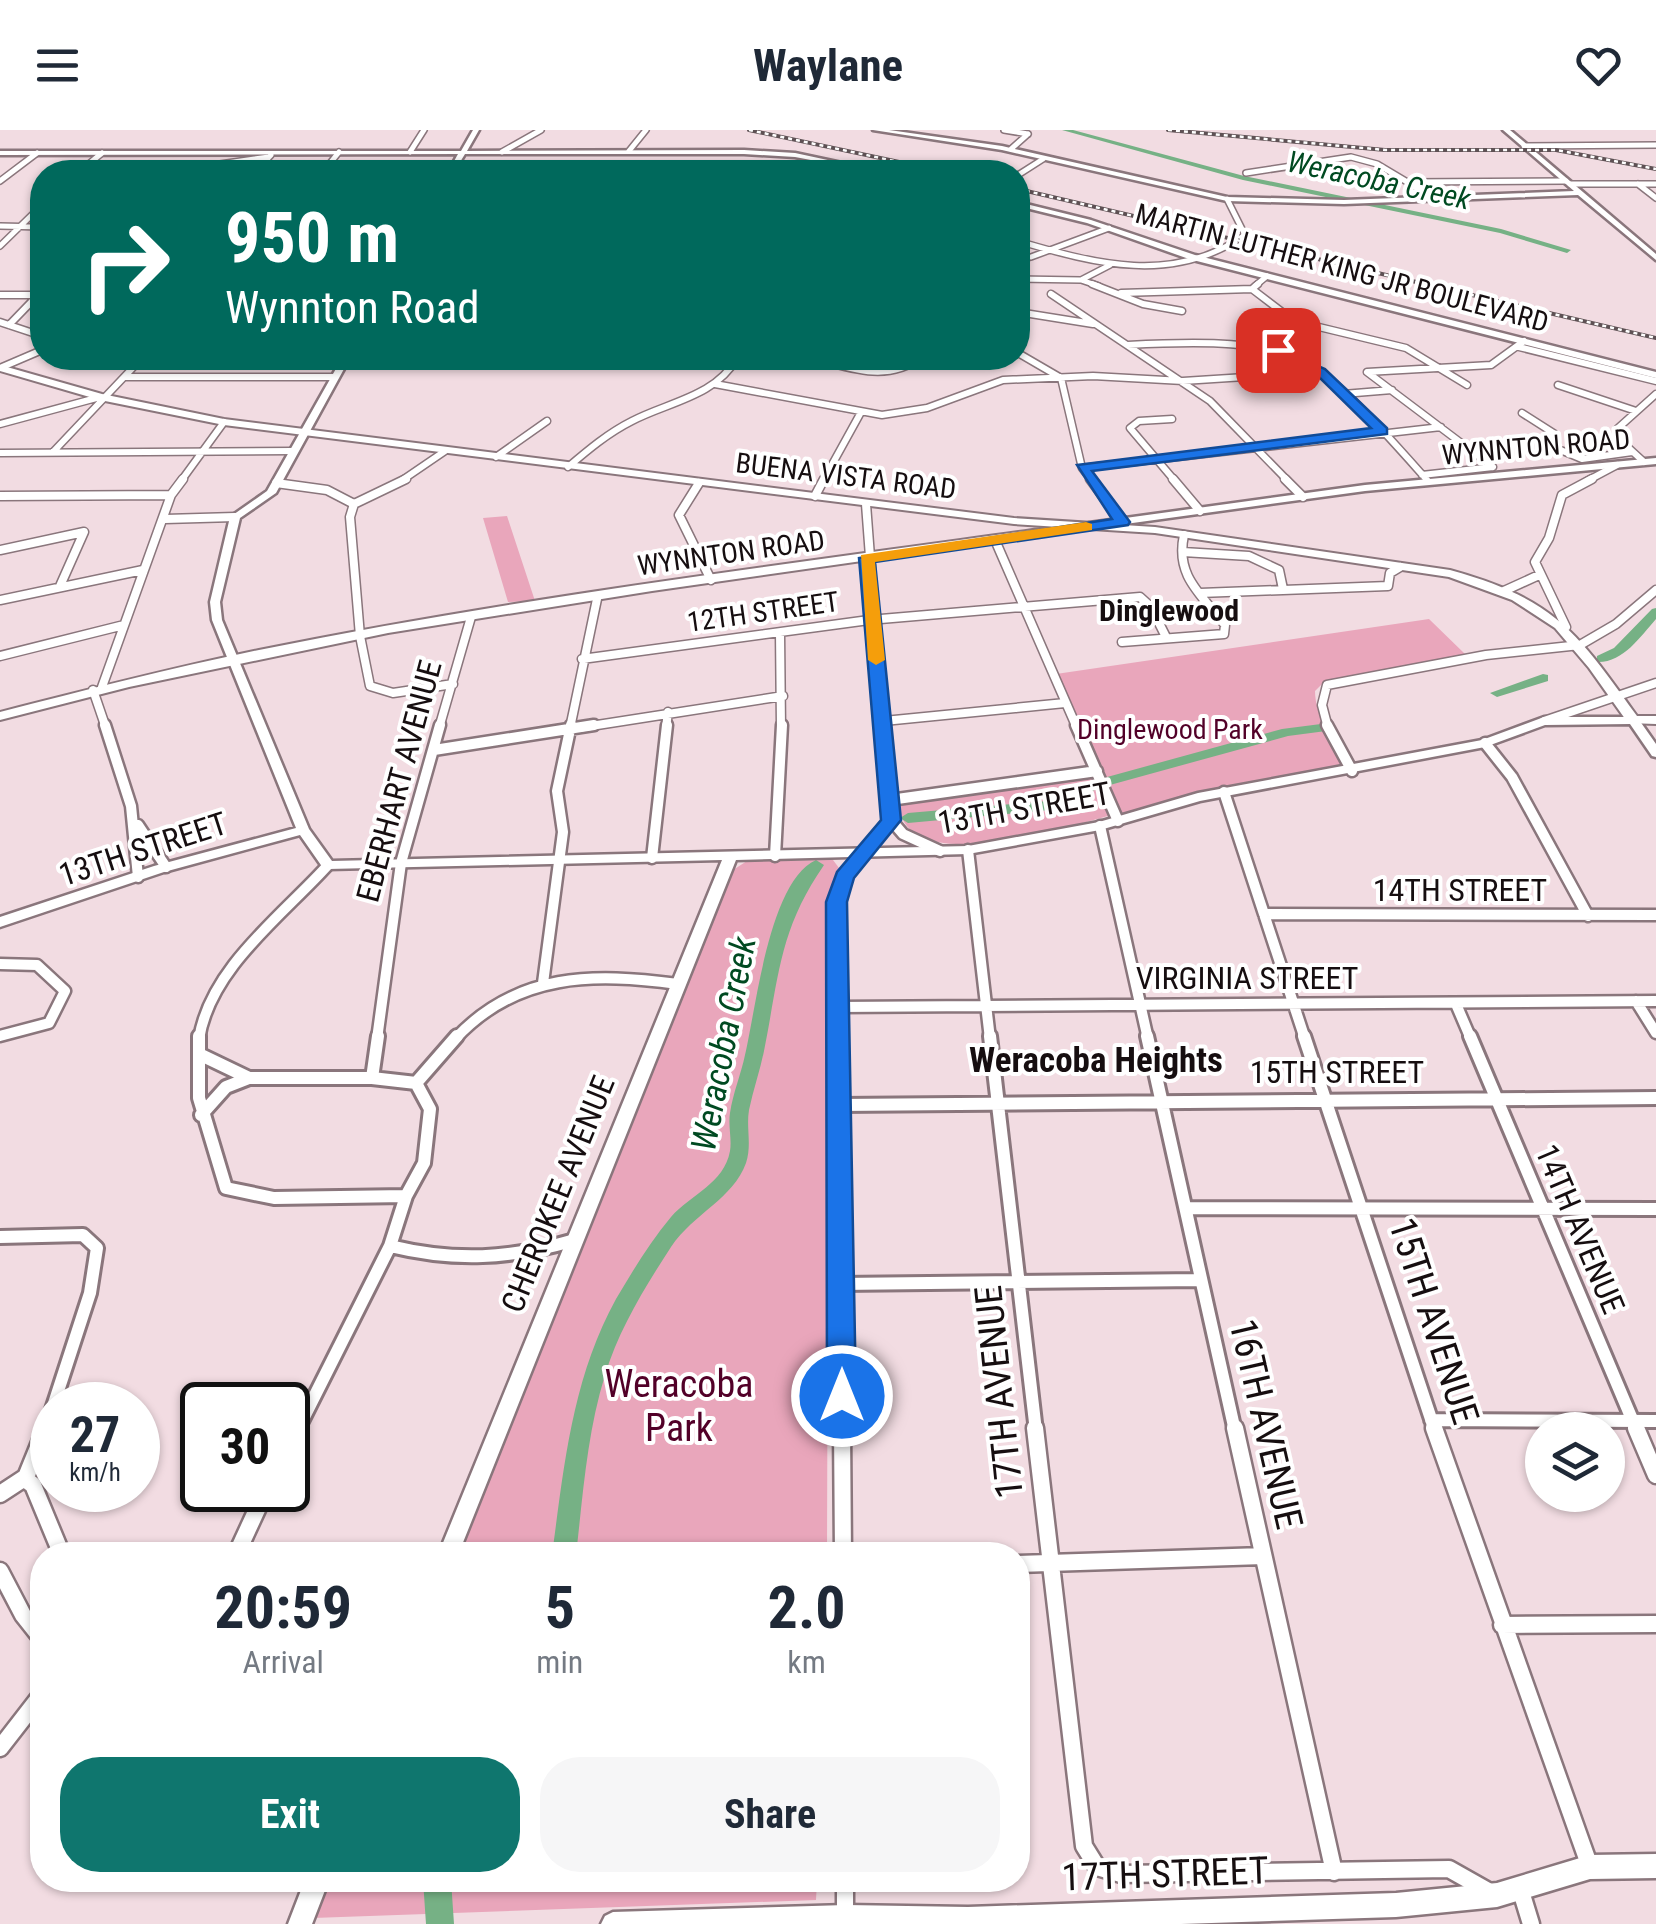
<!DOCTYPE html>
<style>
body{margin:0;font-family:"Roboto Condensed",sans-serif;background:#f6f6f7;color:#1f2937;height:100vh;display:flex;flex-direction:column;font-size:38px;white-space:nowrap}
*{box-sizing:border-box;margin:0}
p{font-size:32px;color:#747a83}
.icon{flex:none;width:55px;height:55px;fill:none;stroke:currentColor;stroke-width:2;stroke-linecap:round;stroke-linejoin:round}
.map{position:relative;flex:1;overflow:hidden}
.details{position:absolute;left:30px;top:1412px;width:1000px;height:350px;display:flex;flex-direction:column;background:#fff;border-radius:40px;box-shadow:0 2px 8px #0004}
.details>*{flex:none}
.guide{position:absolute;left:30px;top:30px;width:1000px;height:210px;border-radius:40px;box-shadow:0 2px 8px #0004;background:#00695c;color:#fff;overflow:hidden}
.controls{position:absolute;left:1525px;top:1282px;display:grid;gap:20px}
.controls a{display:grid;place-items:center;width:100px;height:100px;border-radius:50%;background:#fff;box-shadow:0 2px 8px #0004;font-size:50px}
.speed{position:absolute;left:30px;top:1252px;display:flex;gap:20px;font-size:50px;font-weight:700;text-align:center}
.speed>*{display:grid;place-content:center;width:130px;height:130px;border-radius:50%;background:#fff;box-shadow:0 2px 8px #0004;line-height:1}
.speed small{font-size:25px;font-weight:400}
.speed .limit{border:5px solid #111;border-radius:15px;background:#fff;color:#111}
.pin{position:absolute;display:grid;place-items:center;width:85px;height:85px;color:#fff;margin:-42px;border-radius:20px;box-shadow:0 5px 15px #0006}
.me{position:absolute;width:110px;margin:-55px;rotate:0deg;stroke-linejoin:round;filter:drop-shadow(0 0 8px #0008)}
.turn{display:flex;align-items:center;gap:35px;height:210px;padding:0 30px;font-size:45px}
.turn .icon{width:130px;height:130px;stroke-width:2.5}
.turn b{display:block;font-size:70px;line-height:85px}
.eta{display:flex;justify-content:space-evenly;align-items:center;height:170px;text-align:center}
.eta b{font-size:60px;font-weight:700;line-height:70px}
.action{display:flex;gap:20px;margin-top:auto;padding:20px 30px}
.action a{flex:1;height:115px;border-radius:40px;background:#0f766e;color:#fff;font-size:40px;font-weight:700;line-height:115px;text-align:center}
.action a+a{background:#f6f6f7;color:#1f2937}
header{display:flex;justify-content:space-between;align-items:center;height:130px;padding:0 30px;background:#fff;font-size:45px;font-weight:700}
.map>svg:first-child{display:block}
.green{fill:#e9a6bb}
.lines{fill:none;stroke-linecap:round;stroke-linejoin:round}
.river{fill:#76b185;fill-rule:evenodd}
.street-far5-casing{stroke:#8a767c;stroke-width:8}
.street-far4-casing{stroke:#8a767c;stroke-width:9}
.street-far3-casing{stroke:#8a767c;stroke-width:11}
.street-far2-casing{stroke:#8a767c;stroke-width:15}
.street-far1-casing{stroke:#8a767c;stroke-width:18}
.street-casing{stroke:#8a767c;stroke-width:21}
.secondary-casing{stroke:#8a767c;stroke-width:5}
.primary-casing{stroke:#8a767c;stroke-width:4}
.street-far5{stroke:#fff;stroke-width:5}
.street-far4{stroke:#fff;stroke-width:6}
.street-far3{stroke:#fff;stroke-width:8}
.street-far2{stroke:#fff;stroke-width:10}
.street-far1{stroke:#fff;stroke-width:12}
.street{stroke:#fff;stroke-width:16}
.secondary{fill:#fff;fill-rule:evenodd}
.primary{fill:#fff;fill-rule:evenodd}
.rail-casing{stroke:#5e5154;stroke-width:4}
.rail{stroke:#fff;stroke-width:2.5;stroke-dasharray:4;stroke-linecap:butt}
.route{fill:#1a73e8;stroke:#114b97;stroke-width:2.5}
.slow{fill:#f59e0b}
.labels{text-anchor:middle;dominant-baseline:central;stroke-width:8;stroke-linejoin:round;paint-order:stroke}
.far-street-label{font-size:28px;fill:#160e10;stroke:#fff}
.far-park-label{font-size:28px;fill:#520028;stroke:#fff}
.far-water-label{font-size:30px;font-style:italic;fill:#004a21;stroke:#fff}
.far-neighbourhood-label{font-size:30px;font-weight:bold;fill:#160e10;stroke:#fff}
.street-label{font-size:32px;fill:#160e10;stroke:#fff}
.water-label{font-size:35px;font-style:italic;fill:#004a21;stroke:#fff}
.neighbourhood-label{font-size:35px;font-weight:bold;fill:#160e10;stroke:#fff}
.near-street-label{font-size:38px;fill:#160e10;stroke:#fff}
.near-park-label{font-size:38px;fill:#520028;stroke:#fff}
</style>
<header><svg class="icon" aria-label="menu" viewBox="0 0 24 24"><path d="M4 6h16M4 12h16M4 18h16"/></svg>Waylane<svg class="icon" aria-label="heart" viewBox="0 0 24 24"><path d="M12 20l-8-8c-3-5 5-10 8-4 3-6 11-1 8 4z"/></svg></header>
<div class="map">
<svg width="1656" height="1794" viewBox="0 0 1656 1794">
<rect width="100%" height="100%" fill="#f2dce2"/>
<path class="green" d="M507 386 535 471 508 472 483 388Z
M1429 489 1465 524 1325 551 1315 561C1315 589 1337 611 1344 639L1229 656 1120 687 1056 544Z
M1095 645 1111 685C1068 697 900 751 899 672Z
M833 730 839 738 829 773 827 1425H460L733 740 747 731Z
M329 1750H817L816 1770 313 1788Z"/>
<g class="lines">
<path class="river" d="M1062 0H1073L1244 46 1501 99 1571 120 1567 123 1500 103 1243 50Z
M1656 478V489C1640 507 1623 533 1597 532V526L1614 518 1652 479Z
M1543 544 1548 545V551L1497 567 1490 563Z
M1321 594 1326 595V601L1288 606 1099 658 1051 680 908 693 900 688 908 683 1048 671 1089 652 1282 599Z
M816 730 824 735C779 800 779 846 764 921 760 941 753 960 749 980 746 998 752 1015 746 1033 733 1069 694 1083 671 1117 645 1157 619 1199 605 1245 587 1303 583 1365 576 1425H552C564 1336 572 1249 616 1169 632 1142 650 1112 671 1087 691 1064 724 1054 730 1021 732 1009 728 996 730 983 733 963 741 944 745 925 756 879 769 751 816 730Z
M423 1750H451L454 1794H426Z"/>
<g class="street-far5-casing">
<path id="street-far5" d="M1004 0 1028 4
M1524 16 1656 15
M1011 19 1028 4
M629 21 646 0
M410 22 424 0
M502 22 541 0
M79 42 102 23
M164 42 269 27
M255 42 271 25
M323 42H451
M323 42 339 22
M1246 43 1351 27 1377 34 1434 68
M1018 45 1043 29
M0 51 37 23
M1410 52 1566 51
M1570 54H1656
M1638 54 1656 68
M0 96 42 97
M1018 101 1023 94
M1018 111C1096 134 1173 155 1245 105L1227 69
M0 116 42 75
M1031 127 1109 98
M1018 149 1081 150 1110 135
M1081 150 1099 156
M1255 156 1267 146"/>
</g>
<g class="street-far4-casing">
<path id="street-far4" d="M1092 154 1143 174 1182 181
M1258 154 1252 159 1294 191 1406 218 1467 255
M1121 163 1252 159
M1051 164 1210 271 1288 351
M0 165H42
M1018 182 1093 194
M0 192 42 206
M9 195 38 165
M1128 215C1303 206 1314 223 1428 351
M1519 217 1656 251
M1018 223 1061 248 1082 338 1092 351
M111 228 136 235
M812 228C848 238 888 253 920 228
M0 238 42 220
M125 247H335
M715 254 882 285 927 278 1003 250 1093 246 1183 251 1320 242
M1558 255 1636 281
M1343 264 1392 260
M1522 283 1555 304 1558 319 1582 329 1632 322
M1172 289 1139 291 1130 298 1175 351
M0 294 100 267
M53 322 142 228
M0 323 293 321
M496 327 547 291
M1644 332 1620 310 1617 299 1656 264
M568 337C588 320 608 303 632 291 668 272 715 267 737 228
M1493 337 1367 242 1491 235 1524 211
M1082 338 1441 297
M1422 345 1493 337
M181 351 224 292
M401 351 445 321
M823 351 860 284
M1587 351 1617 335"/>
</g>
<g class="street-far3-casing">
<path id="street-far3" d="M406 349 354 374 350 387 360 506 370 556 393 563 453 554
M1090 349 1122 392
M1173 349 1200 381
M1285 349 1303 367
M276 353 327 360 354 374
M699 353 679 385 711 450
M0 366 171 365
M815 366 824 349
M866 374 883 598
M165 389 235 387
M995 410 1077 598
M0 420 84 402 60 456
M1183 422 1249 426 1279 440 1283 459
M1504 461 1539 445
M1200 463 1388 456 1390 443 1400 437
M0 470 143 440
M1566 497 1535 432 1549 408 1562 365 1592 349
M780 503 781 598
M1122 512 1224 504 1225 495C1201 464 1175 446 1184 405
M0 526 124 495
M582 529 869 490 1140 467 1151 477 1166 507
M102 557 171 365 183 349
M93 560 106 598
M884 591 1065 573
M1544 591 1656 553
M439 598 471 487
M570 598 597 469
M578 598 783 566
M666 598 668 582
M1328 598 1322 575 1327 555 1486 525 1580 515 1616 494 1656 460"/>
</g>
<g class="street-far2-casing">
<path id="street-far2" d="M105 595 131 676 138 747
M1076 595 1118 691
M1327 595 1352 641
M1485 613 1512 647 1588 786
M434 620 594 595
M1224 662 1305 909
M890 670 1097 641
M891 690 903 704 940 721
M138 695 166 737
M1100 696 1148 909
M968 720 990 909
M775 726 782 595
M652 728 667 595
M1264 784 1656 785
M0 834 37 835 65 861 49 893 0 906
M543 853 563 702 557 661 571 595
M1636 871 1656 903
M1456 874 1471 909
M839 877 1656 871
M199 909C210 838 283 785 328 735
M377 909 401 733 440 595
M455 909C517 842 594 843 678 854
M838 909 837 772 844 747 891 690 882 595"/>
</g>
<g class="street-far1-casing">
<path id="street-far1" d="M199 906V968L226 1058 274 1068 406 1066
M838 906 842 1301
M990 906 1036 1301
M1147 906 1235 1301
M1304 906 1435 1301
M1470 906 1637 1301
M199 924 249 948H372L416 953
M372 948 378 906
M416 953 457 906
M839 975 1656 968
M201 985 226 957 249 948
M1186 1078 1656 1079
M0 1107 83 1105 97 1118 90 1163 45 1301
M390 1116C456 1132 509 1129 575 1110
M840 1154 1199 1150
M1431 1290 1656 1291
M297 1301 390 1116 406 1066 424 1033 430 979 416 953"/>
</g>
<g class="street-casing">
<path id="street" d="M842 1298 843 1425
M1035 1298 1084 1716 1097 1737 1121 1744 1449 1739 1488 1761
M1235 1298 1334 1742
M1434 1298 1590 1737
M1636 1298 1656 1345
M288 1319 298 1298
M25 1349 33 1355 62 1425
M0 1364 26 1347 46 1298
M236 1425 266 1360
M1018 1434 1263 1426
M0 1441 23 1485 42 1509
M1502 1495 1656 1494
M0 1618 42 1564
M845 1750V1794
M1520 1758 1531 1794"/>
</g>
<g class="secondary-casing">
<path id="secondary" d="M473 0H479L467 21 744 20 795 23 884 42H874L795 27 744 24H465L454 42H448L458 24 0 25V21H461Z
M873 0H889L1002 16 1227 67 1344 70 1574 61 1503 0H1510L1656 124V130L1578 65 1344 74 1227 71 1002 20Z
M1018 72 1091 90 1195 125 1656 242V248L1189 129 1087 93 1018 76Z
M342 228H350L276 363 240 388 220 472 222 490 309 699 332 731 968 716 1099 692 1198 663 1482 610 1544 587H1637L1656 614V627L1652 626 1630 594 1545 595 1485 617 1200 671 1100 700 968 724 736 730 458 1425H438L722 730 328 739 323 738 300 705 164 742 0 797V787L154 736 296 698 212 490 210 472 230 387 267 361Z
M1656 328V334L1365 361 1089 399 1084 396 1089 393 1365 355Z
M1656 1724V1748L1590 1749 1497 1777 1396 1787 1181 1794H601L605 1786 613 1782 846 1775 968 1777 1396 1763 1497 1753 1590 1725Z
M305 1750H329L312 1794H288Z"/>
</g>
<g class="primary-casing">
<path id="primary" d="M0 235 102 264 224 289 1014 388 1155 397 1450 440C1555 469 1576 501 1637 586H1656V594L1628 593 1589 538 1555 498 1512 470 1449 447 1155 403 1014 394 224 295 100 270 0 241Z
M1047 398 1053 402 1051 404 652 461 388 503 129 557 0 590V582C86 560 172 538 259 520 519 467 784 435 1047 398Z"/>
</g>
<use href="#street-far5" class="street-far5"/>
<use href="#street-far4" class="street-far4"/>
<use href="#street-far3" class="street-far3"/>
<use href="#street-far2" class="street-far2"/>
<use href="#street-far1" class="street-far1"/>
<use href="#street" class="street"/>
<use href="#secondary" class="secondary"/>
<use href="#primary" class="primary"/>
<g class="rail-casing">
<path id="rail" d="M749 0 946 42
M1168 0 1385 20H1556L1656 39
M1018 59 1656 208"/>
</g>
<use href="#rail" class="rail"/>
</g>
<path class="route" d="M1274 217 1325 239 1387 298V304L1092 341 1130 392 1128 395 875 432 901 690 854 748 847 772 856 1266 852 1275 842 1279 831 1275 827 1266 826 772 837 742 881 690 859 428 1112 389 1077 335 1371 298 1316 244 1274 222Z"/>
<path class="slow" d="M1086 392 1092 394V400L875 432 885 530 876 535 868 530 861 425Z"/>
<g class="labels">
<g class="far-street-label">
<text transform="translate(1342 138) rotate(15)">MARTIN LUTHER KING JR BOULEVARD</text>
<text transform="translate(1536 317) rotate(-5)">WYNNTON ROAD</text>
<text transform="translate(846 346) rotate(7)">BUENA VISTA ROAD</text>
<text transform="translate(731 423) rotate(-8)">WYNNTON ROAD</text>
<text transform="translate(763 482) rotate(-8)">12TH STREET</text>
</g>
<g class="far-park-label">
<text x="1170" y="599">Dinglewood Park</text>
</g>
<g class="far-water-label">
<text transform="translate(1379 50) rotate(12)">Weracoba Creek</text>
</g>
<g class="far-neighbourhood-label">
<text x="1169" y="480">Dinglewood</text>
</g>
<g class="street-label">
<text transform="translate(399 651) rotate(-75)">EBERHART AVENUE</text>
<text transform="translate(1024 678) rotate(-10)">13TH STREET</text>
<text transform="translate(143 719) rotate(-18)">13TH STREET</text>
<text x="1460" y="760">14TH STREET</text>
<text x="1247" y="848">VIRGINIA STREET</text>
<text x="1337" y="942">15TH STREET</text>
<text transform="translate(558 1064) rotate(-68)">CHEROKEE AVENUE</text>
<text transform="translate(1580 1099) rotate(67)">14TH AVENUE</text>
</g>
<g class="water-label">
<text transform="translate(724 914) rotate(-79)">Weracoba Creek</text>
</g>
<g class="neighbourhood-label">
<text x="1096" y="930">Weracoba Heights</text>
</g>
<g class="near-street-label">
<text transform="translate(1434 1191) rotate(72)">15TH AVENUE</text>
<text transform="translate(999 1262) rotate(-96)">17TH AVENUE</text>
<text transform="translate(1266 1294) rotate(77)">16TH AVENUE</text>
<text transform="translate(1165 1744) rotate(-2)">17TH STREET</text>
</g>
<g class="near-park-label">
<text x="679" y="1254">Weracoba<tspan x="679" dy="44">Park</tspan></text>
</g>
</g>
</svg>
<div class="controls">
<a><svg class="icon" aria-label="layers" viewBox="0 0 24 24"><path d="M12 4l9 5-9 5-9-5zM3 14l9 5 9-5"/></svg></a>
</div>
<div class="speed"><div>27<small>km/h</small></div><div class="limit">30</div></div>
<div class="pin" style="left:1278px;top:220px;background:#d93025"><svg class="icon" aria-label="arrive" viewBox="0 0 24 24"><path d="M6 21V4h12l-3 4 3 4H6"/></svg></div>
<svg class="me" style="left:842px;top:1266px" viewBox="-20 -20 40 40"><circle r="17" fill="#1a73e8" stroke="#fff" stroke-width="3"/><path d="M0-11L8 9 0 5-8 9z" fill="#fff"/></svg>
<div class="guide">
<div class="turn"><svg class="icon" aria-label="right" viewBox="0 0 24 24"><path d="M7 20v-9h11M14 6l5 5-5 5"/></svg><div><b>950 m</b>Wynnton Road</div></div>
</div>
<section class="details">
<div class="eta">
<div><b>20:59</b><p>Arrival</p></div>
<div><b>5</b><p>min</p></div>
<div><b>2.0</b><p>km</p></div>
</div>
<div class="action"><a>Exit</a><a>Share</a></div>
</section>
</div>
